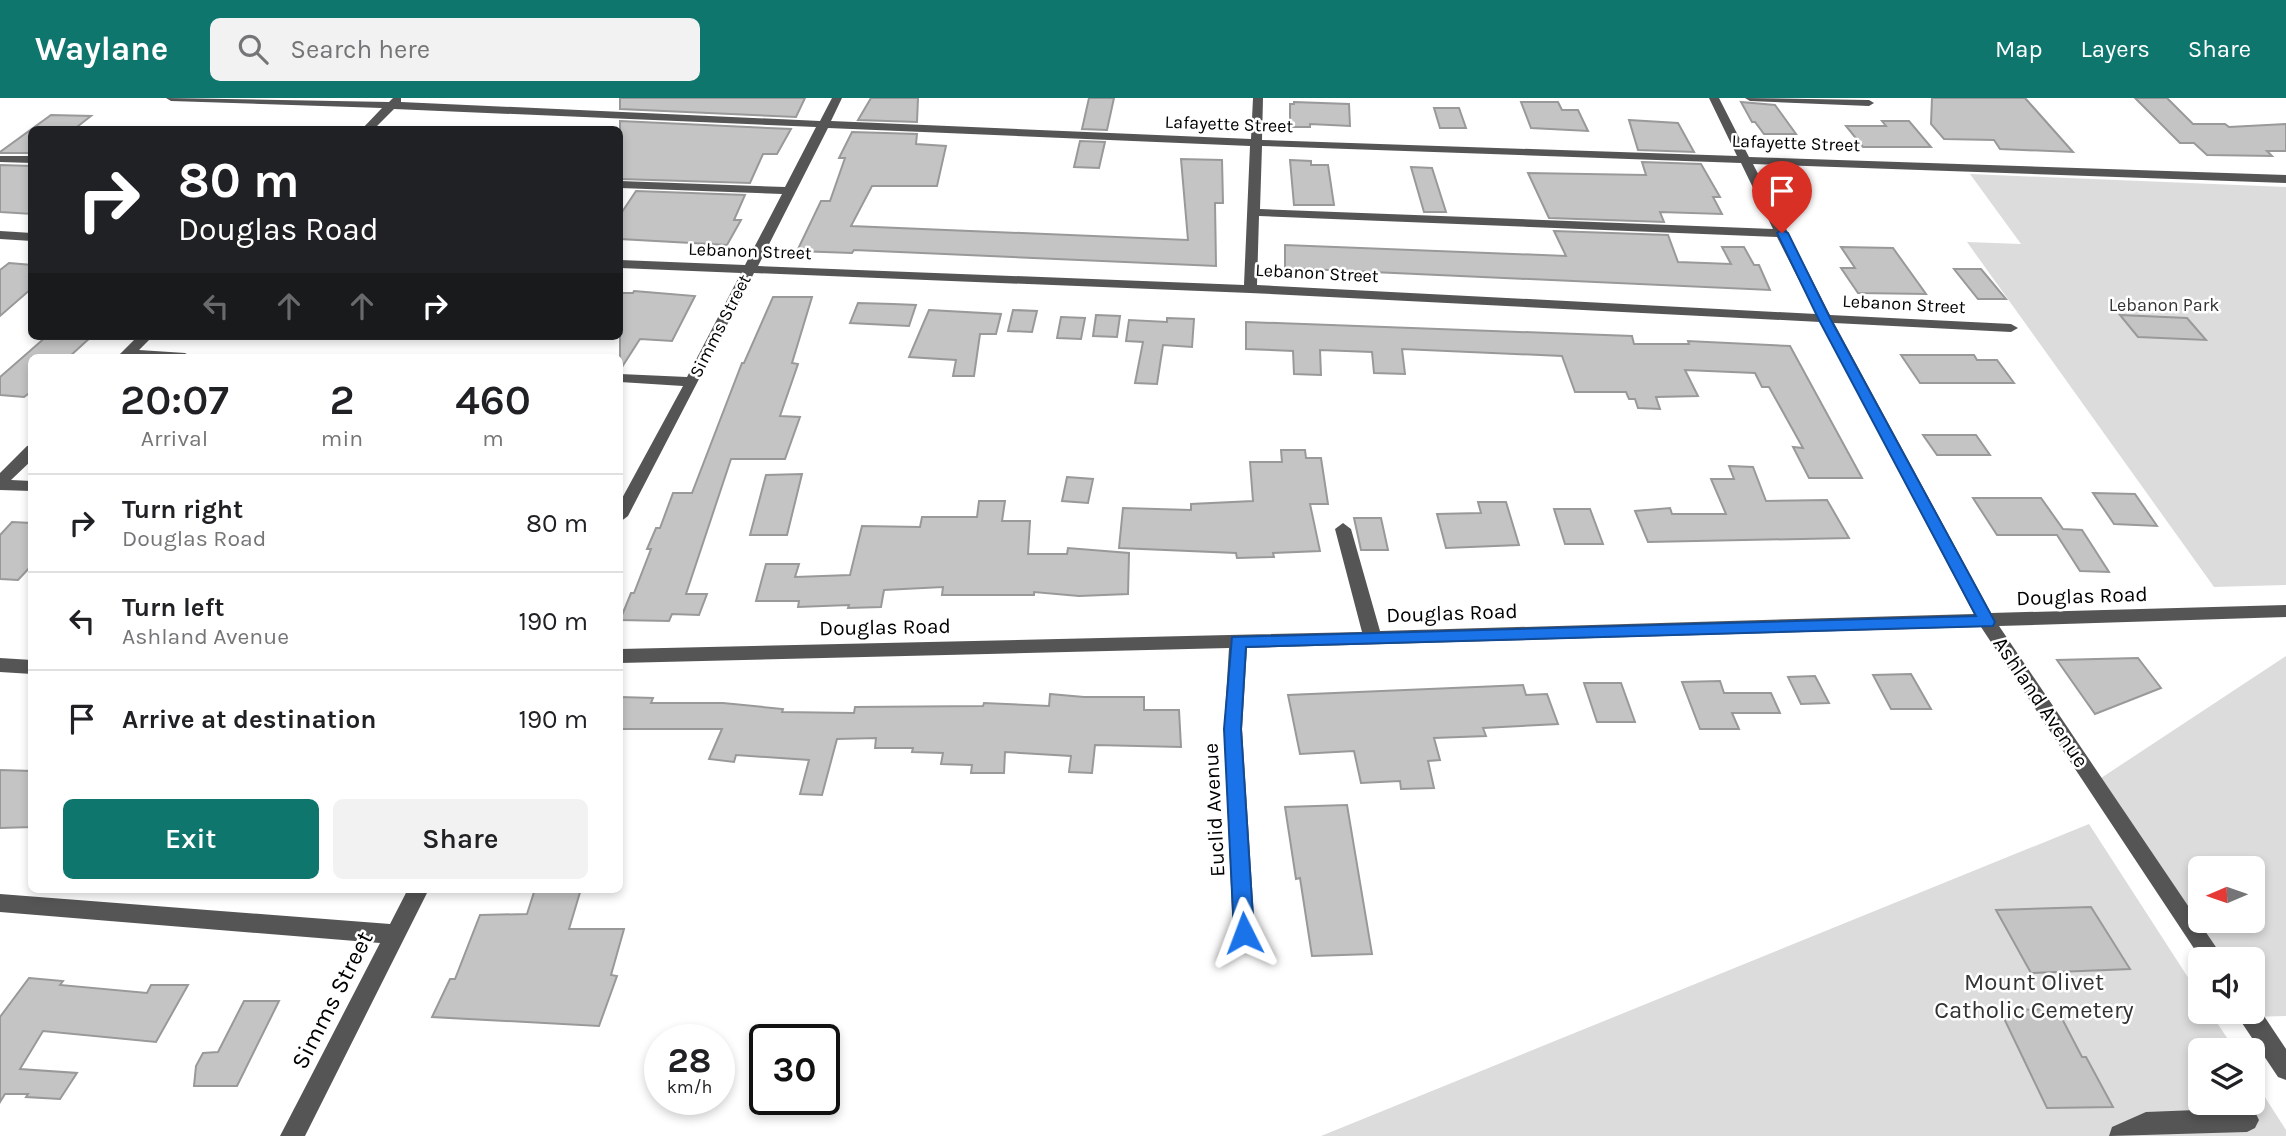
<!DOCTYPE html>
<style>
body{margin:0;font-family:Karla,sans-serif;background:#f2f2f2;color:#202124;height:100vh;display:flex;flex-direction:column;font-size:26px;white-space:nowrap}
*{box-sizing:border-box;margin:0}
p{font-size:23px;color:#757577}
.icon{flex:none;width:38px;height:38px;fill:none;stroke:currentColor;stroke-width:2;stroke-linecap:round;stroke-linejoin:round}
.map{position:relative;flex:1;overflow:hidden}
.details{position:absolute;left:28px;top:256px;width:595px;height:539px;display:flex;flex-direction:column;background:#fff;border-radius:10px;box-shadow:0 4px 10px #0003}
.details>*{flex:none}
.hud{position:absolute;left:28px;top:28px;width:595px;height:214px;border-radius:10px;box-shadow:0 4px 10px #0003;background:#202124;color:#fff;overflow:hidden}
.needle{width:46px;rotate:268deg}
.tools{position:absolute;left:2188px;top:758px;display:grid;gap:14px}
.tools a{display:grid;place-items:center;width:77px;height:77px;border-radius:10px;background:#fff;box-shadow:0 4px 10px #0003;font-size:35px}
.speed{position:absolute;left:644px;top:926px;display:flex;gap:14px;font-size:35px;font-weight:700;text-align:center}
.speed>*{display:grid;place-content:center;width:91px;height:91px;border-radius:50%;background:#fff;box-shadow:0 4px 10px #0003;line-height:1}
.speed small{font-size:18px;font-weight:400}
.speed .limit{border:4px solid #111;border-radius:10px;background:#fff;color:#111}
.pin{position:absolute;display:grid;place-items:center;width:60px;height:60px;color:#fff;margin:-72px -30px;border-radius:50% 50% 50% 0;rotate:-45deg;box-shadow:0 0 7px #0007}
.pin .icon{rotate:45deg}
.me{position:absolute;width:77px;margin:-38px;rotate:357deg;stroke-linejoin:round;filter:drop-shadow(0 0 5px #0008)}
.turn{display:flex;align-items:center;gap:24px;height:147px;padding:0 35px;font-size:32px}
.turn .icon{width:91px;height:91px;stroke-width:2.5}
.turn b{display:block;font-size:49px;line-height:60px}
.lanes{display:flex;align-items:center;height:66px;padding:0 35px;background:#0003;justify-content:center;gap:35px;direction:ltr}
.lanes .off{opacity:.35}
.eta{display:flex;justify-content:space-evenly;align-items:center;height:119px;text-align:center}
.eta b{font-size:42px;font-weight:600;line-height:49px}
.primary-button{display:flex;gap:14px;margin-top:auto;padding:14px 35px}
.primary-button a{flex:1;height:80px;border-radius:10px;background:#0f766e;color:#fff;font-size:28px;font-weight:600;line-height:80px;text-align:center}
.primary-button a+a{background:#f2f2f2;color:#202124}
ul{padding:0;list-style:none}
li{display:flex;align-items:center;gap:21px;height:98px;padding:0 35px;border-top:2px solid #e0e0e0}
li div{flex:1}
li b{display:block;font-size:26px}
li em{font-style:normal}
header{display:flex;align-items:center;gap:42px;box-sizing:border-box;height:98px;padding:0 35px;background:#0f766e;color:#fff}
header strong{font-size:33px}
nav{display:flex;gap:38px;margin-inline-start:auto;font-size:24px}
.search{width:490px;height:63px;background:#f2f2f2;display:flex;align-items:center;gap:18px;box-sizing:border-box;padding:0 24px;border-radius:10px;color:#757577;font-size:26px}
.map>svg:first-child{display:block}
.green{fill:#dcdcdc;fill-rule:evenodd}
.building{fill:#c4c4c4;stroke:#999;stroke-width:2}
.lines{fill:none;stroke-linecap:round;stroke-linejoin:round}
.minor{fill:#555;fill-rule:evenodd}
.route{fill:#1a73e8;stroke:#114b97;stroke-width:2}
.labels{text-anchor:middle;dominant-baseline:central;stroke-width:5;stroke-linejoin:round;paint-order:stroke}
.far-street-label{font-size:18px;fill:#000;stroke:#fff}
.far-park-label{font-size:18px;fill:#333;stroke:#fff}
.street-label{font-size:21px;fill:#000;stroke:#fff}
.near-park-label{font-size:24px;fill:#333;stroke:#fff}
.near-street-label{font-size:24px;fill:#000;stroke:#fff}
</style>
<header>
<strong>Waylane</strong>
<div class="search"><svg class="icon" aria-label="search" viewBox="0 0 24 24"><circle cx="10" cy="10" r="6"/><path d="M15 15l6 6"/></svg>Search here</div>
<nav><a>Map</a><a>Layers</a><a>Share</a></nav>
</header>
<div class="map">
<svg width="2286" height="1038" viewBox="0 0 2286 1038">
<rect width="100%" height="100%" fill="#fff"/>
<path class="green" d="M1970 76 2286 89V487L2214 489 1967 144 2021 146Z
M2286 558V918L2251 919 2248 914H2252V861H2213L2095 684ZM2200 770H2252V822H2200Z
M2089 726 2200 898V914H2210L2235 952H2200V1004H2252V979L2286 1032V1038H1321Z"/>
<path class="building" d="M620 0H805L796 19 620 11Z
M871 0H918L917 24 858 22Z
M1089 0H1114L1107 32 1082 31Z
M1932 0H2025L2073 54 2000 51 1994 42 1944 41 1931 26Z
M2135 0H2167L2193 26H2225L2229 29 2286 26V53H2267L2272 58 2207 57 2194 45H2180Z
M1294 4 1349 6 1350 28 1310 26V29H1290V6H1294Z
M1521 4H1558L1562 12H1578L1588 33 1531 30Z
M1741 4 1775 7 1796 36H1764L1755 24H1752Z
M1434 10H1459L1466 30H1440Z
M51 17 91 18 73 32H32V55H0V54Z
M1629 22 1678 25 1694 54 1638 52Z
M620 23 791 31 777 56H763L750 85 620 81Z
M1882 23H1909L1931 49H1863L1846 28H1886Z
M852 34 917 36 916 46 946 48 937 88H872L851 128 1188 142 1181 61 1222 62 1223 105H1215L1216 168 854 152 852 155 797 153 821 103H830L845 60H839Z
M1080 43 1105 44 1099 70 1074 69Z
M1290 62 1311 63V67H1328L1334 107H1294Z
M1642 64 1701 66 1720 99H1713L1722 116 1660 114 1664 124 1549 120 1528 75 1646 77Z
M0 67 32 68V116L0 114Z
M1411 69 1432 70 1446 114H1424Z
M636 93 745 97 734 122H741L727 147 620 141V117Z
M1554 133 1668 137 1678 164 1731 166 1722 149H1744L1754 167H1759L1770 192 1285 170V147L1566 158Z
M1841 149 1893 150 1926 196 1858 195 1841 170H1855Z
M9 165 32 167V190L0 218V172Z
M1954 171H1981L2006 201H1978Z
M634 193 695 198 672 243 640 241 620 272V195H633Z
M773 199H812L792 265 798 266 780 318 800 319 785 361H731L686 496H707L699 517 672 516 669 523 620 522 631 495H634L651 451H647L656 430H660L673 395H692L742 265H744Z
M858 205 893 206 916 207 909 228 850 225Z
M929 212 1001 216 996 236H980L974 278H953L956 262 909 259Z
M1013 212 1037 213 1032 234 1008 233Z
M1096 217 1120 218 1117 239 1093 238Z
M2120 217 2187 220 2206 242 2138 239Z
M1061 219 1085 220 1081 241 1057 240Z
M1167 220 1194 221 1192 249 1163 247 1157 286 1135 285 1143 244 1126 243 1129 222 1167 224Z
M1246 224 1632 238 1634 246H1689L1688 243 1790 248 1862 380H1809L1793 349 1803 350 1769 289H1762L1755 275 1685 272 1698 298 1656 299 1660 311 1638 310 1635 301H1629L1626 294H1575L1562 258 1402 251 1405 276 1374 275 1372 254 1320 252 1321 277 1294 276 1293 253 1246 251Z
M47 238H92L69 259H32V293L24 299 0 297V279Z
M1901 257H1974L1977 262H1997L2014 285H1920Z
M1923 337H1976L1990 357H1937Z
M1281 352H1305L1306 360H1321L1328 406H1310L1320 453 1273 455 1274 459 1237 460 1236 455 1119 450 1123 410 1191 412V406L1253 403 1250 364H1282Z
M1729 368 1753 369 1766 403 1827 402 1849 440 1648 444 1635 413 1670 410 1672 416H1726L1711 381H1734Z
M802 376 787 437H750L766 377Z
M1067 379 1093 381 1088 405 1062 403Z
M2093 395 2135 396 2157 428 2114 426Z
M1973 400H2041L2063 431 2082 432 2109 474 2080 473 2057 437H1997Z
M979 403H1005L1002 423H1030L1028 456H1067L1068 450 1129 455 1128 496 1079 498 1034 494V497H942L943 489 884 492 881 509 848 510 849 507 798 509 799 503H756L766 466H799L795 479 850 477 862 428 920 429 922 419H977Z
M1478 404H1506L1519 447 1446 450 1437 416 1481 415Z
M1554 411H1590L1603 446H1565Z
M1354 420H1381L1388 452H1361Z
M12 424 32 425V467L18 482 0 481V437Z
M2138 560 2161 590 2095 616 2057 562Z
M1911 576 1931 611H1891L1873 577Z
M1815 578 1829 605 1801 606 1788 579Z
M1720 583 1724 595H1771L1780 615H1732L1739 631H1700L1682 584Z
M1584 585H1621L1635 624H1597Z
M1523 587 1526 597 1547 596 1558 626 1483 630 1486 638 1434 640 1440 662 1428 663 1434 690 1401 691 1400 683 1361 685 1354 653 1300 656 1288 597Z
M1050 596 1084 599H1144V612H1179L1181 649 1095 647 1092 675 1069 674 1071 658 1005 654 1004 675H971L972 667 941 666 943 655 912 654 913 650H875L876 640 837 641 822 697 800 696 809 662 736 657 734 664 709 661 722 631H620V599L653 600 651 605H723L783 611 782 614 854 615 855 609 983 608 984 605 1049 608Z
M0 672 32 673V729L0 730Z
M1347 707 1372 856 1312 858 1300 780 1296 781 1285 709Z
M535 791H581L569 831H624L611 877 617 878 599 928 432 919 450 881H455L480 817 527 816Z
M2091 809 2130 871 2031 875 1996 812Z
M29 880 63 883 60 887 147 895 151 887H188L156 944 43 933 20 971 77 975 60 1001 26 999 28 996H5L0 1004V919Z
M244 903H279L237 988H194L196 968 203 955 218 954Z
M2057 911 2082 959H2086L2113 1009 2047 1010 2000 912Z"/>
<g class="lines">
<path class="minor" d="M166 0 389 4 393 0H401V4L820 23 832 0H842L831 23 1251 41 1253 0H1263L1262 42 1737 58 1709 0H1719L1749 59 2286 77V85L1753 66 1830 217 2011 226 2018 230 2011 234 1834 225 1991 515 2286 507V519L1999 528 2224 861H2201L1981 529 1247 550 1242 631 1255 835 1252 842 1244 845 1236 842 1233 835 1224 631 1229 550 620 565V551L1362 534 1335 431 1343 425 1351 431 1380 533 1974 516 1820 224 1250 195 754 175 628 418 620 424V404L683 288 620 284V276L687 279 741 175 620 170V162L745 167 782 96 620 90V83L785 89 816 29 394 11 373 32H361L382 10 171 3ZM828 30 1250 48 1244 187 758 168ZM1262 48 1741 65 1773 131 1260 111ZM1259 118 1777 139 1816 216 1257 187Z
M1745 0 1869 2 1874 5 1869 8 1750 3Z
M0 58H32V65L0 64Z
M0 133 32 135V143L0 141Z
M138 238H153L139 252 185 255 192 259H117Z
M32 347V362L11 382 32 383V393L0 392V375L27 348Z
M0 560 32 562V576L0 574Z
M408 791H429L305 1038H280L380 845 0 814V796L390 826Z
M2252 905 2256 906 2286 951V982L2278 979 2240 922 2237 914H2252Z
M2247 1010 2255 1014 2259 1022 2255 1030 2247 1034 2109 1038 2112 1029 2146 1014Z"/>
</g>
<path class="route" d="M1782 132 1788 135 1831 222 1995 524 1993 528 1246 549 1241 631 1254 835 1251 842 1244 844 1237 842 1234 835 1224 631 1232 539 1976 518 1819 222 1777 135Z"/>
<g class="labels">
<g class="far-street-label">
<text transform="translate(1229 26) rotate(2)">Lafayette Street</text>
<text transform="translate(1796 45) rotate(2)">Lafayette Street</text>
<text transform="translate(750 153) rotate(2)">Lebanon Street</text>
<text transform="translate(1317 175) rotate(3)">Lebanon Street</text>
<text transform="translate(1904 206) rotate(3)">Lebanon Street</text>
<text transform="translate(720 228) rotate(-63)">Simms Street</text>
</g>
<g class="far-park-label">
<text x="2164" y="207">Lebanon Park</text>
</g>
<g class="street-label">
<text transform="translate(2082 498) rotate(-2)">Douglas Road</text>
<text transform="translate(1452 515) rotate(-2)">Douglas Road</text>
<text transform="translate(885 529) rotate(-1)">Douglas Road</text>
<text transform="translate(2041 604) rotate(56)">Ashland Avenue</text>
<text transform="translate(1214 712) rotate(-93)">Euclid Avenue</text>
</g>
<g class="near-park-label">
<text x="2034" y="884">Mount Olivet<tspan x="2034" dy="28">Catholic Cemetery</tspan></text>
</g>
<g class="near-street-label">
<text transform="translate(332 902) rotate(-63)">Simms Street</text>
</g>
</g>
</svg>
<div class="tools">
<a><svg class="needle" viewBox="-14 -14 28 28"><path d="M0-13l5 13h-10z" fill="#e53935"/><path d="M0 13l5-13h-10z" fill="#757577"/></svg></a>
<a><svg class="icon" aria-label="sound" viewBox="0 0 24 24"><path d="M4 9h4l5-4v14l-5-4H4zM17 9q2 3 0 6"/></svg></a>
<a><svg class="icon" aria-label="layers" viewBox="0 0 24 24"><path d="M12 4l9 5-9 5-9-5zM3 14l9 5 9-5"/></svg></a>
</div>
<div class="speed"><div>28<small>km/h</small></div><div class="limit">30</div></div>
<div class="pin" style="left:1782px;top:135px;background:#d93025"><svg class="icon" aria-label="arrive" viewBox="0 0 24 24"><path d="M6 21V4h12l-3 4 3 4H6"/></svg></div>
<svg class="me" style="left:1244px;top:835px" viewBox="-20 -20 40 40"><path d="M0-17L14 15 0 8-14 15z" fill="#1a73e8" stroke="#fff" stroke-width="4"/></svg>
<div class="hud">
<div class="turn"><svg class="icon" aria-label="right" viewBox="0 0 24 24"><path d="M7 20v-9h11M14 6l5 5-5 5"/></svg><div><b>80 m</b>Douglas Road</div></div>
<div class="lanes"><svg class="icon off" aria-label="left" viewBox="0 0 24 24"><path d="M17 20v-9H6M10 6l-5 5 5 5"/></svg><svg class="icon off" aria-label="ahead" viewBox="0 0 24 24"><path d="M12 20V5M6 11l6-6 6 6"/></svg><svg class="icon off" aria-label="ahead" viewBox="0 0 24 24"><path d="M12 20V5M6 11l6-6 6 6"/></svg><svg class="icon" aria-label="right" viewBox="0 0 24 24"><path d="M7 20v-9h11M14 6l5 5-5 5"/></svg></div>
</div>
<section class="details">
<div class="eta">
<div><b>20:07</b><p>Arrival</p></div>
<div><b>2</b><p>min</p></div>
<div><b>460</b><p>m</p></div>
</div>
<ul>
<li><svg class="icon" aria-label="right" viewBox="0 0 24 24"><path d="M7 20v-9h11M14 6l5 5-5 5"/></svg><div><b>Turn right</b><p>Douglas Road</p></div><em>80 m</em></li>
<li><svg class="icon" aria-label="left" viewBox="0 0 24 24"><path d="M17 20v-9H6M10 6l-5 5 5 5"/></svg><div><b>Turn left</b><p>Ashland Avenue</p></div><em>190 m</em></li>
<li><svg class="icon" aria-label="arrive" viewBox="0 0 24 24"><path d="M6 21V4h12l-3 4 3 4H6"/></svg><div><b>Arrive at destination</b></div><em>190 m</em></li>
</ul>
<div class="primary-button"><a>Exit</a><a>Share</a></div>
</section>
</div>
